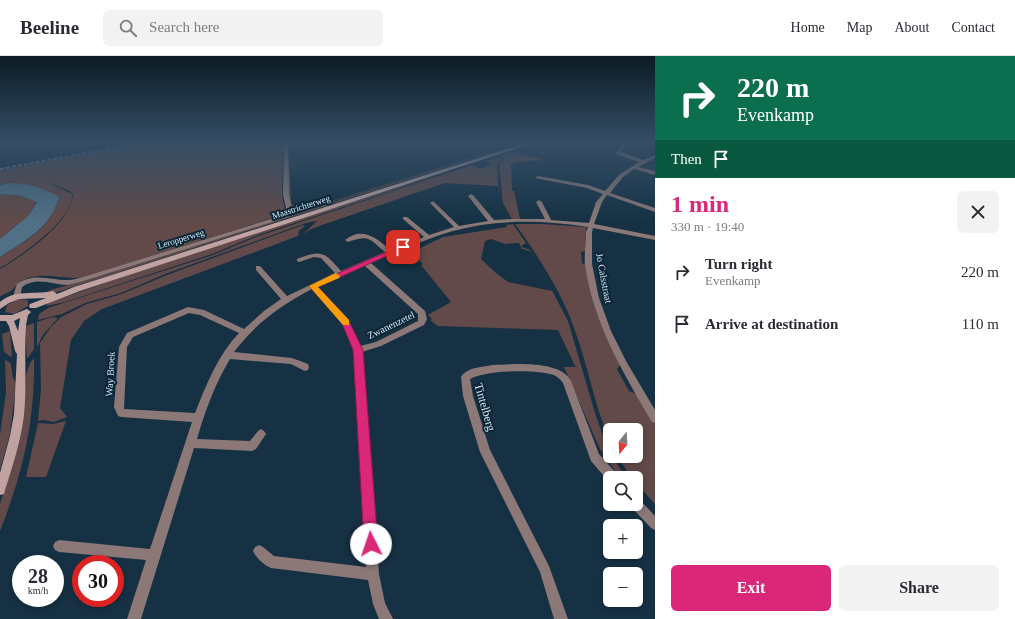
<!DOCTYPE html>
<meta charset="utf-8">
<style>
body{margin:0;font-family:"Times New Roman",serif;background:#f2f2f3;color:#2b2b33;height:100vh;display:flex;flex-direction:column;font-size:15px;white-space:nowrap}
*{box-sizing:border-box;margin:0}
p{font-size:13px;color:#7c7c81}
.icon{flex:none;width:22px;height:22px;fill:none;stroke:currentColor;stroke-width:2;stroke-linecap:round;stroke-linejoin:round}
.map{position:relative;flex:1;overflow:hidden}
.details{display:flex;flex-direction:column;background:#fff;width:360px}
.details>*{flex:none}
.guide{background:#0b6e4f;color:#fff;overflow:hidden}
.needle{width:26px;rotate:198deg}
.controls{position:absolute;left:603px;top:367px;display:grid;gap:8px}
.controls a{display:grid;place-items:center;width:40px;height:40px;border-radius:6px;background:#fff;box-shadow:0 2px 6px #0003;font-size:20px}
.speed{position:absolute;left:12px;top:499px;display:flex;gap:8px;font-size:20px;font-weight:700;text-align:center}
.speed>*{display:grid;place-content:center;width:52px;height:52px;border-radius:50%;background:#fff;box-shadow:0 2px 6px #0003;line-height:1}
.speed small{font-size:10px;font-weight:400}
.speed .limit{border:6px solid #d22;background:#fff;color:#111}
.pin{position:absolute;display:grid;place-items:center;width:34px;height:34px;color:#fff;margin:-17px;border-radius:8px;box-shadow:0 2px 6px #0006}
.me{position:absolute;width:44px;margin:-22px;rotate:356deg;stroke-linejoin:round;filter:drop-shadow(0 0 3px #0008)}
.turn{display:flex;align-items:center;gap:14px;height:84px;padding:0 16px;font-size:18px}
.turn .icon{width:52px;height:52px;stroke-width:2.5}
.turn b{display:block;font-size:28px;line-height:34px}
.then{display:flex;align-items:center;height:38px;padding:0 16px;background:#0003;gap:8px;font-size:15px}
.round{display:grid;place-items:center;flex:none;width:42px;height:42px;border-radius:6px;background:#f2f2f3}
.headline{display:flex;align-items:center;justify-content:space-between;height:68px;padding:0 16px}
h1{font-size:24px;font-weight:600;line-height:30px;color:#db2777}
.primary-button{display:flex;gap:8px;margin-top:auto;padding:8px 16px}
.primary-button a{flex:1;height:46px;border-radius:6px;background:#db2777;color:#fff;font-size:16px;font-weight:600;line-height:46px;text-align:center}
.primary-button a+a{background:#f2f2f3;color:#2b2b33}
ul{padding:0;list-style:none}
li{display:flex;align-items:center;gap:12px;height:52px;padding:0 16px}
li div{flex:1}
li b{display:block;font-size:15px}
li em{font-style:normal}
header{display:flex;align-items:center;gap:24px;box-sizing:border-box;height:56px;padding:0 20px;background:#fff;border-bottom:1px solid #e1e1e2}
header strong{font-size:19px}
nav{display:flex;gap:22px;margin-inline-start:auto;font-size:14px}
.search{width:280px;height:36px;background:#f2f2f3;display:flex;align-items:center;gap:10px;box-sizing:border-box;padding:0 14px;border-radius:6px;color:#7c7c81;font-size:15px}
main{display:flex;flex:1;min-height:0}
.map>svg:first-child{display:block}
.green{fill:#614a49}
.water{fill:#507086}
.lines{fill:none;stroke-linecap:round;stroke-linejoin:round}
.minor{fill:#8b7877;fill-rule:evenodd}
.secondary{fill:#c0a2a1;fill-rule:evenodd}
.rail{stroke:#798f9d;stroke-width:1.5;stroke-dasharray:4 2;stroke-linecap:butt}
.route{fill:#db2777;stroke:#8e194d}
.slow{fill:#f59e0b}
.labels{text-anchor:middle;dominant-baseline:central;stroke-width:4;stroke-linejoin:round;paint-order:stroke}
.far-street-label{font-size:9px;fill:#d5e5f1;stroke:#0a2738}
.street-label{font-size:10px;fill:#d5e5f1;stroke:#0a2738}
.near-street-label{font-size:12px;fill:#d5e5f1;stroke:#0a2738}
</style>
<header>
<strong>Beeline</strong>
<div class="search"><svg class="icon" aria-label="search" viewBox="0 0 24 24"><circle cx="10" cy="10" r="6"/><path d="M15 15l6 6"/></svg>Search here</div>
<nav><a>Home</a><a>Map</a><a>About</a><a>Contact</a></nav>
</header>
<main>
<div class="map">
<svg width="655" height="563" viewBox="0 0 655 563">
<rect width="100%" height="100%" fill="#153143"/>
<path class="green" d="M145 87H271L277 93H279L274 87H283L282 141 286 157 283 159 84 221C65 225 44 215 25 223 18 226 16 231 11 235 8 237 3 238 0 241V213C24 199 70 168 73 139L70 135 45 125 72 138C75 163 19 201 0 212V201C25 186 51 172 59 141L9 127 0 129V114Z
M520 87 302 155 295 156C287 149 285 110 289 102L291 147 297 153 335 144Z
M515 96 544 104 518 106 511 108 512 135H514L520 163H512L503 147 499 108 504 103 502 101Z
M488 97H491L51 238 47 237 50 234 88 224Z
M498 102 502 103 497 108 499 139 498 130 445 127 322 169 309 174 302 179 317 165 306 167 165 218 121 237 85 247 62 258 38 264 39 258 48 252 213 199 256 181 472 109 480 113 491 109 486 105Z
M471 109 258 179 212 198 65 246 46 250 48 247 188 198Z
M0 138 22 140 37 145 28 160 0 183Z
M513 168 526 187 521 190 522 191 530 194 536 202 530 195 522 193 519 187 505 188 491 183 485 185 481 203 496 217 508 226 552 235 536 204 568 265 595 357 610 400H612L626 422H620L600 393 564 311H579L575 310 558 274 438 270 430 264 432 263 428 259 451 246 421 209 423 208 408 193 412 191 418 193 443 181 507 171 506 169Z
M515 168H542L586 171 585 195 581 196 582 207 586 209 596 255 620 309 617 313 629 335 636 338 655 368V448L636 427V422H632L617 400H636V374H610V385C594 349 588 309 574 272 562 237 537 198 515 168Z
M303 169 305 170 299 175 298 180 102 253 84 265 71 284 60 352 67 361 54 366 44 364 38 365 41 333 40 287 51 271 61 261 87 248 122 238 167 219Z
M18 243 28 244V250L14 258 5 256 7 249Z
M52 261 58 262 42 280 37 292V266Z
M34 267V293L27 303 25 270Z
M10 275 12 300 11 301 4 296 2 278Z
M34 302C35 365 23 417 0 475V448L13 407 24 354 26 319 30 307Z
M5 303 11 308 13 323H14L16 328 10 378 0 414V379L6 336Z
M66 365 46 421H26L38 367 53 368Z"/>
<path class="water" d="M9 127C28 127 42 132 59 141 51 172 25 185 0 201V183L28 160 37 146 22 140 0 138V129Z"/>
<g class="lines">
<path class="minor" d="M284 87H288L289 139 293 156 288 161 84 225C79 226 74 228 68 229 52 229 37 220 22 231L20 242H14L13 240 17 228C33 216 49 224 68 224 73 224 78 222 83 221L284 159 287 156 283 139Z
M622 87H626L621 96 643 104 655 99V102L638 111 655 115V119L634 113 623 121 610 137 655 152V156L607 139 602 146 594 168 655 180V184L593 172 592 176V208L599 242 611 275 626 305 655 354V367L652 366C623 317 593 266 585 209 584 199 586 187 586 176L588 171C544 164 496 163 453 175 425 183 398 196 371 207L425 255 427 263 424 269 381 290 362 296 379 518 385 547 393 563H379L373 548 368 524 271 512C264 509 256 502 253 495L255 491 259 489 263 491 274 500 366 511 354 294 342 268 312 233C281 249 255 268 234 296L292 302 308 308 309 311 308 314 305 315 291 308 230 303C215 328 205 355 197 383L250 385 258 375 261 373 264 375 266 378 256 393 252 395 194 392 141 563H127L146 504 59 496 55 494 53 490 55 486 59 484 150 493 192 366 121 361 118 360 114 351 119 291 127 277 188 251 204 254 244 273 264 255 281 243 256 214V210H260L287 240 335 217 321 202 314 201 299 206 297 205V203C322 193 324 196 341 215L385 196C368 182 370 179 348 186L345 184C362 170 377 182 390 194L424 181 403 163V161H407L429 179 454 171 430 147 433 145 459 170 488 165 468 140 471 138 473 139 494 164 512 163H545L536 146 539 144 542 146 551 164 589 167 596 146 603 138 587 132 535 122 538 120 588 129 605 135 619 119 639 106 616 98V97ZM365 210 418 258V265L376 286 360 290 348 264 318 231ZM189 257 200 259 239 277C218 299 206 329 195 357L124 353 127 291 133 281Z
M493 309C513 308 561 304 571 325L599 398 617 418 618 422H610L609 426 591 405 563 327C561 324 558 321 554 319 537 313 484 314 470 323L473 340 490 394 549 510 568 563H554L540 516 480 396 463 340 461 321C467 311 483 311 493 309Z
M636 442 640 444 655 460V474L651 472 632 452 630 448H636Z"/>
<path class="secondary" d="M526 87H533L80 235 36 252H30L29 250 30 248 46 242 19 243 9 247 0 253V246C15 233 35 239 53 235L57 238 74 231Z
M27 253 31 256 28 259 26 269C24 299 27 329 24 359 21 384 13 409 5 434L4 438 0 439V417L10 380 14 358 17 298 15 295 9 270 6 265H0V259H12ZM20 262 18 275 14 265Z"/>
<path class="rail" d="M0 113 140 87"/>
</g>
<linearGradient id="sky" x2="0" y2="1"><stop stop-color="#0c1b25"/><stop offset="0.52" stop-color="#354e66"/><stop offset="1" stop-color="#354e66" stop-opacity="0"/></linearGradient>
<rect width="655" height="166" fill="url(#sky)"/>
<path class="route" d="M400 190 406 191 318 231 348 263 363 294 378 488 376 493 371 495 366 493 364 488 353 294 342 267 309 230Z"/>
<path class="slow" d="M336 217 340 220 339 222 318 231 349 264V269H343L309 230Z"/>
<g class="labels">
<g class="far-street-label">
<text transform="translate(301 151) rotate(-18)">Maastrichterweg</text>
<text transform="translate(181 183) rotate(-17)">Leropperweg</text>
</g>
<g class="street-label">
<text transform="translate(604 222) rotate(79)">Jo Calsstraat</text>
<text transform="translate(391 269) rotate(-26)">Zwanenzetel</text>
<text transform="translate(110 318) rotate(-87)">Way Broek</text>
</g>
<g class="near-street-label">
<text transform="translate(485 351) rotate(74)">Tintelberg</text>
</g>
</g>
</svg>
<div class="controls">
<a><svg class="needle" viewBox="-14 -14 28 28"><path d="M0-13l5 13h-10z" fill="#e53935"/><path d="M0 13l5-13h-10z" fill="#7c7c81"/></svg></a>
<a><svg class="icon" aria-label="search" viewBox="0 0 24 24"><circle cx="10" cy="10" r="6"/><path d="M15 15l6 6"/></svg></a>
<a>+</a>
<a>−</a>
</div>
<div class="speed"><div>28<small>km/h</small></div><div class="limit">30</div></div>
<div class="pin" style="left:403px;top:191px;background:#d93025"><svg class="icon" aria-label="arrive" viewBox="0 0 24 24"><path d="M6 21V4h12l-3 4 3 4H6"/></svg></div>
<svg class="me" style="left:371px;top:488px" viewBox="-20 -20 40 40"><circle r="19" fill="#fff"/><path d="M0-13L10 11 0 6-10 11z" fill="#db2777"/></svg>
</div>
<section class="details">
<div class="guide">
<div class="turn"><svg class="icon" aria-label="right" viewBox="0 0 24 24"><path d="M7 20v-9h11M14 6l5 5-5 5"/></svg><div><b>220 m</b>Evenkamp</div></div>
<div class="then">Then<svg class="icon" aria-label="arrive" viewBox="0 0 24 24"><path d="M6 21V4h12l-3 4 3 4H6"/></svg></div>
</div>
<div class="headline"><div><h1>1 min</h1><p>330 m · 19:40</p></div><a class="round"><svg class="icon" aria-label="close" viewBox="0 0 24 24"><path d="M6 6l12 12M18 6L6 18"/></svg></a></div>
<ul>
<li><svg class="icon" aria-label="right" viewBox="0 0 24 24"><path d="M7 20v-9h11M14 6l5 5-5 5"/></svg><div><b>Turn right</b><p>Evenkamp</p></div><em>220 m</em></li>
<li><svg class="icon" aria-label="arrive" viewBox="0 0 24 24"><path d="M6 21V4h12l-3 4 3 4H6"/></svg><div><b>Arrive at destination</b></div><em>110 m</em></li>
</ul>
<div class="primary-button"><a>Exit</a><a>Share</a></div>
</section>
</main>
